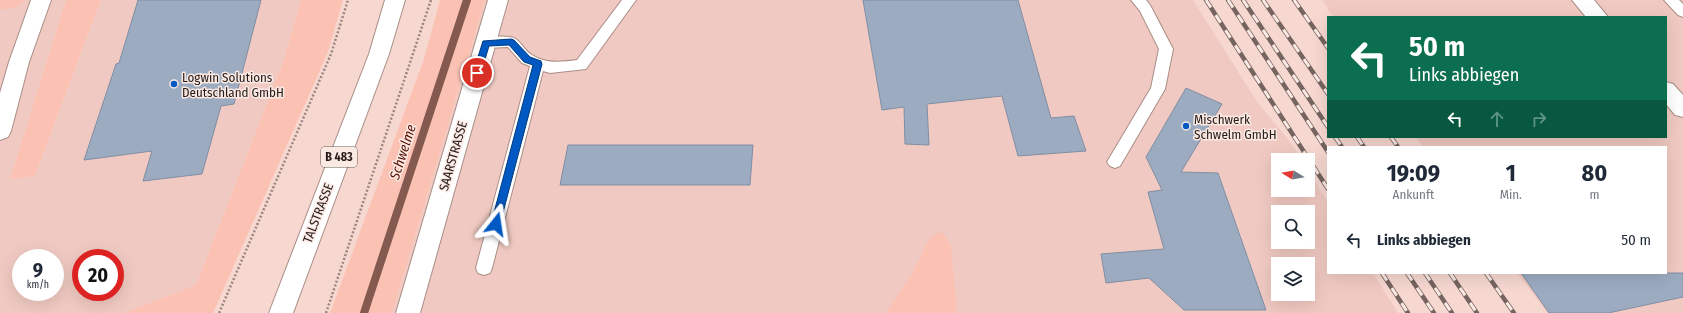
<!DOCTYPE html>
<html lang="de">
<style>
body{margin:0;font-family:"Fira Sans Condensed",sans-serif;background:#f6f6f7;color:#1f2937;height:100vh;display:flex;flex-direction:column;font-size:15px;white-space:nowrap}
*{box-sizing:border-box;margin:0}
p{font-size:13px;color:#747a83}
.icon{flex:none;width:22px;height:22px;fill:none;stroke:currentColor;stroke-width:2;stroke-linecap:round;stroke-linejoin:round}
.map{position:relative;flex:1;overflow:hidden}
.sheet{position:absolute;left:1327px;top:146px;width:340px;height:128px;display:flex;flex-direction:column;background:#fff;border-radius:0px;box-shadow:0 4px 16px #0002}
.sheet>*{flex:none}
.hud{position:absolute;left:1327px;top:16px;width:340px;height:122px;border-radius:0px;box-shadow:0 4px 16px #0002;background:#0b6e4f;color:#fff;overflow:hidden}
.needle{width:26px;rotate:281deg}
.buttons{position:absolute;left:1271px;top:153px;display:grid;gap:8px}
.buttons a{display:grid;place-items:center;width:44px;height:44px;border-radius:0px;background:#fff;box-shadow:0 4px 16px #0002;font-size:20px}
.speed{position:absolute;left:12px;top:249px;display:flex;gap:8px;font-size:20px;font-weight:700;text-align:center}
.speed>*{display:grid;place-content:center;width:52px;height:52px;border-radius:50%;background:#fff;box-shadow:0 4px 16px #0002;line-height:1}
.speed small{font-size:10px;font-weight:400}
.speed .limit{border:6px solid #d22;background:#fff;color:#111}
.pin{position:absolute;display:grid;place-items:center;width:34px;height:34px;color:#fff;margin:-17px;border:2px solid #fff;border-radius:50%;box-shadow:0 1px 4px #0007}
.me{position:absolute;width:44px;margin:-22px;rotate:15deg;stroke-linejoin:round;filter:drop-shadow(0 0 3px #0008)}
.turn{display:flex;align-items:center;gap:14px;height:84px;padding:0 16px;font-size:18px}
.turn .icon{width:52px;height:52px;stroke-width:2.5}
.turn b{display:block;font-size:28px;line-height:34px}
.lanes{display:flex;align-items:center;height:38px;padding:0 16px;background:#0003;justify-content:center;gap:20px;direction:ltr}
.lanes .off{opacity:.35}
.eta{display:flex;justify-content:space-evenly;align-items:center;height:68px;text-align:center}
.eta b{font-size:24px;font-weight:700;line-height:28px}
ul{padding:0;list-style:none}
li{display:flex;align-items:center;gap:12px;height:52px;padding:0 16px}
li div{flex:1}
li b{display:block;font-size:15px}
li em{font-style:normal}
.map>svg:first-child{display:block}
.built{fill:#f0cac2;fill-rule:evenodd}
.green{fill:#fbc2b4}
.lines{fill:none;stroke-linecap:round;stroke-linejoin:round}
.stream{stroke:#84594f;stroke-width:8}
.building{fill:#9dabc1;stroke:#808ea3}
.lane-casing{stroke:#a98d86;stroke-width:2}
.street-casing{stroke:#a98d86;stroke-width:2}
.primary-casing{stroke:#a98d86;stroke-width:2}
.path{stroke:#9a857f;stroke-width:2.5;stroke-dasharray:2 2;stroke-linecap:butt}
.lane{fill:#fff;fill-rule:evenodd}
.street{fill:#fff;fill-rule:evenodd}
.primary{fill:#fff;fill-rule:evenodd}
.rail-casing{stroke:#766460;stroke-width:4.5}
.rail{stroke:#fbe9e4;stroke-width:3;stroke-dasharray:9;stroke-linecap:butt}
.route{fill:#0059c2;stroke:#003a7e}
.poi-dot{fill:#0059c2;stroke:#fbe9e4;stroke-width:1.5}
.labels{text-anchor:middle;dominant-baseline:central;stroke-width:3;stroke-linejoin:round;paint-order:stroke}
.shield{fill:#fbe9e4;stroke:#655955;stroke-width:1}
.shield-label{font-size:12px;font-weight:bold;fill:#251b18}
.poi-label{font-size:13px;fill:#251b18;stroke:#fbe9e4;text-anchor:start}
.street-label{font-size:13px;fill:#251b18;stroke:#fbe9e4}
.water-label{font-size:14px;font-style:italic;fill:#571102;stroke:#fbe9e4}
</style>
<div class="map">
<svg width="1683" height="313" viewBox="0 0 1683 313">
<rect width="100%" height="100%" fill="#f7d8d1"/>
<path class="built" d="M0 0H66L10 179 35 176 101 0H301L284 60 196 285 124 313H0ZM21 258H55V292H21ZM81 258H115V292H81Z
M485 0H1193L1257 102 1289 140 1302 160H1278V190H1308V170L1328 202V273H1373L1398 313H392ZM1278 212H1308V242H1278ZM1278 264H1308V294H1278Z
M1322 0H1683V313H1547L1517 273H1666V147H1423L1416 137H1666V17H1333Z"/>
<path class="green" d="M0 0H25L16 7 0 10Z
M66 0H101L35 176 10 179Z
M301 0H343L328 52 213 313H124L196 285 284 60Z
M440 0H485L392 313H330L424 59Z
M942 231 951 246 957 313H886L912 274 929 239Z"/>
<g class="lines">
<path class="stream" d="M364 313 467 0"/>
</g>
<path class="building" d="M138 0H261L234 104 221 106 202 174 143 181 152 151 84 160 116 64 119 63Z
M863 0H1018L1051 118 1074 116 1086 151 1018 156 1002 96 927 104 929 145 905 144 904 107 882 110Z
M1186 88 1222 104 1181 172 1218 173 1266 310H1184L1149 278 1106 283 1101 254 1164 249 1148 192 1162 190 1146 157Z
M568 145H753L750 185H560Z
M1521 273H1683V297L1608 313H1549Z"/>
<g class="lines">
<g class="lane-casing">
<path id="lane" d="M622 0H636L586 69 550 73 543 71 492 268 490 273 484 275 478 273 476 268 530 66 522 63 508 47 486 48 481 47 479 43 481 39C490 37 510 34 517 40 522 44 526 52 532 55 546 64 561 62 577 60Z
M1131 0H1146L1150 5 1173 49 1165 89 1120 166 1115 168 1110 166 1107 162 1151 88 1159 49 1140 11Z
M1664 0H1679L1683 4V17L1678 15Z"/>
</g>
<g class="street-casing">
<path id="street" d="M31 0H51L29 62 11 131 8 137 0 140V93L9 62Z
M488 0H508L420 313H396Z
M1572 0H1594L1608 17H1586Z
M1666 82 1673 84 1683 95V117L1675 115 1666 104Z"/>
</g>
<g class="primary-casing">
<path id="primary" d="M385 0H405L389 54 293 313H269L369 54Z"/>
</g>
<path class="path" d="M219 313 331 54 348 0
M326 313 431 0"/>
<use href="#lane" class="lane"/>
<use href="#street" class="street"/>
<use href="#primary" class="primary"/>
<g class="rail-casing">
<path id="rail" d="M1206 0 1328 189
M1228 0 1328 152
M1243 0 1328 127
M1263 0 1328 94
M1294 0 1328 48
M1335 137 1342 147
M1357 137 1364 147
M1391 137 1398 147
M1382 273 1408 313
M1407 273 1434 313
M1425 273 1452 313
M1450 273 1477 313
M1486 273 1514 313"/>
</g>
<use href="#rail" class="rail"/>
</g>
<path class="route" d="M511 39 514 40 530 57 541 61 542 64 500 224 499 227 496 228 492 227 491 224 533 65 524 62 509 45 489 46 480 76H474L473 73 483 41Z"/>
<g class="poi-dot">
<circle cx="174" cy="84" r="4"/>
<circle cx="1186" cy="126" r="4"/>
</g>
<g class="labels">
<rect class="shield" x="321" y="147" width="36" height="20" rx="3"/>
<g class="shield-label">
<text x="339" y="157">B 483</text>
</g>
<g class="poi-label">
<text x="182" y="77">Logwin Solutions<tspan x="182" dy="15">Deutschland GmbH</tspan></text>
<text x="1194" y="119">Mischwerk<tspan x="1194" dy="15">Schwelm GmbH</tspan></text>
</g>
<g class="street-label">
<text transform="translate(453 156) rotate(-74)">SAARSTRASSE</text>
<text transform="translate(318 213) rotate(-69)">TALSTRASSE</text>
</g>
<g class="water-label">
<text transform="translate(403 152) rotate(-72)">Schwelme</text>
</g>
</g>
</svg>
<div class="buttons">
<a><svg class="needle" viewBox="-14 -14 28 28"><path d="M0-13l5 13h-10z" fill="#e53935"/><path d="M0 13l5-13h-10z" fill="#747a83"/></svg></a>
<a><svg class="icon" aria-label="search" viewBox="0 0 24 24"><circle cx="10" cy="10" r="6"/><path d="M15 15l6 6"/></svg></a>
<a><svg class="icon" aria-label="layers" viewBox="0 0 24 24"><path d="M12 4l9 5-9 5-9-5zM3 14l9 5 9-5"/></svg></a>
</div>
<div class="speed"><div>9<small>km/h</small></div><div class="limit">20</div></div>
<div class="pin" style="left:477px;top:73px;background:#d93025"><svg class="icon" aria-label="arrive" viewBox="0 0 24 24"><path d="M6 21V4h12l-3 4 3 4H6"/></svg></div>
<svg class="me" style="left:496px;top:224px" viewBox="-20 -20 40 40"><path d="M0-17L14 15 0 8-14 15z" fill="#0059c2" stroke="#fff" stroke-width="4"/></svg>
<div class="hud">
<div class="turn"><svg class="icon" aria-label="left" viewBox="0 0 24 24"><path d="M17 20v-9H6M10 6l-5 5 5 5"/></svg><div><b>50 m</b>Links abbiegen</div></div>
<div class="lanes"><svg class="icon" aria-label="left" viewBox="0 0 24 24"><path d="M17 20v-9H6M10 6l-5 5 5 5"/></svg><svg class="icon off" aria-label="ahead" viewBox="0 0 24 24"><path d="M12 20V5M6 11l6-6 6 6"/></svg><svg class="icon off" aria-label="right" viewBox="0 0 24 24"><path d="M7 20v-9h11M14 6l5 5-5 5"/></svg></div>
</div>
<section class="sheet">
<div class="eta">
<div><b>19:09</b><p>Ankunft</p></div>
<div><b>1</b><p>Min.</p></div>
<div><b>80</b><p>m</p></div>
</div>
<ul>
<li><svg class="icon" aria-label="left" viewBox="0 0 24 24"><path d="M17 20v-9H6M10 6l-5 5 5 5"/></svg><div><b>Links abbiegen</b></div><em>50 m</em></li>
</ul>
</section>
</div>
